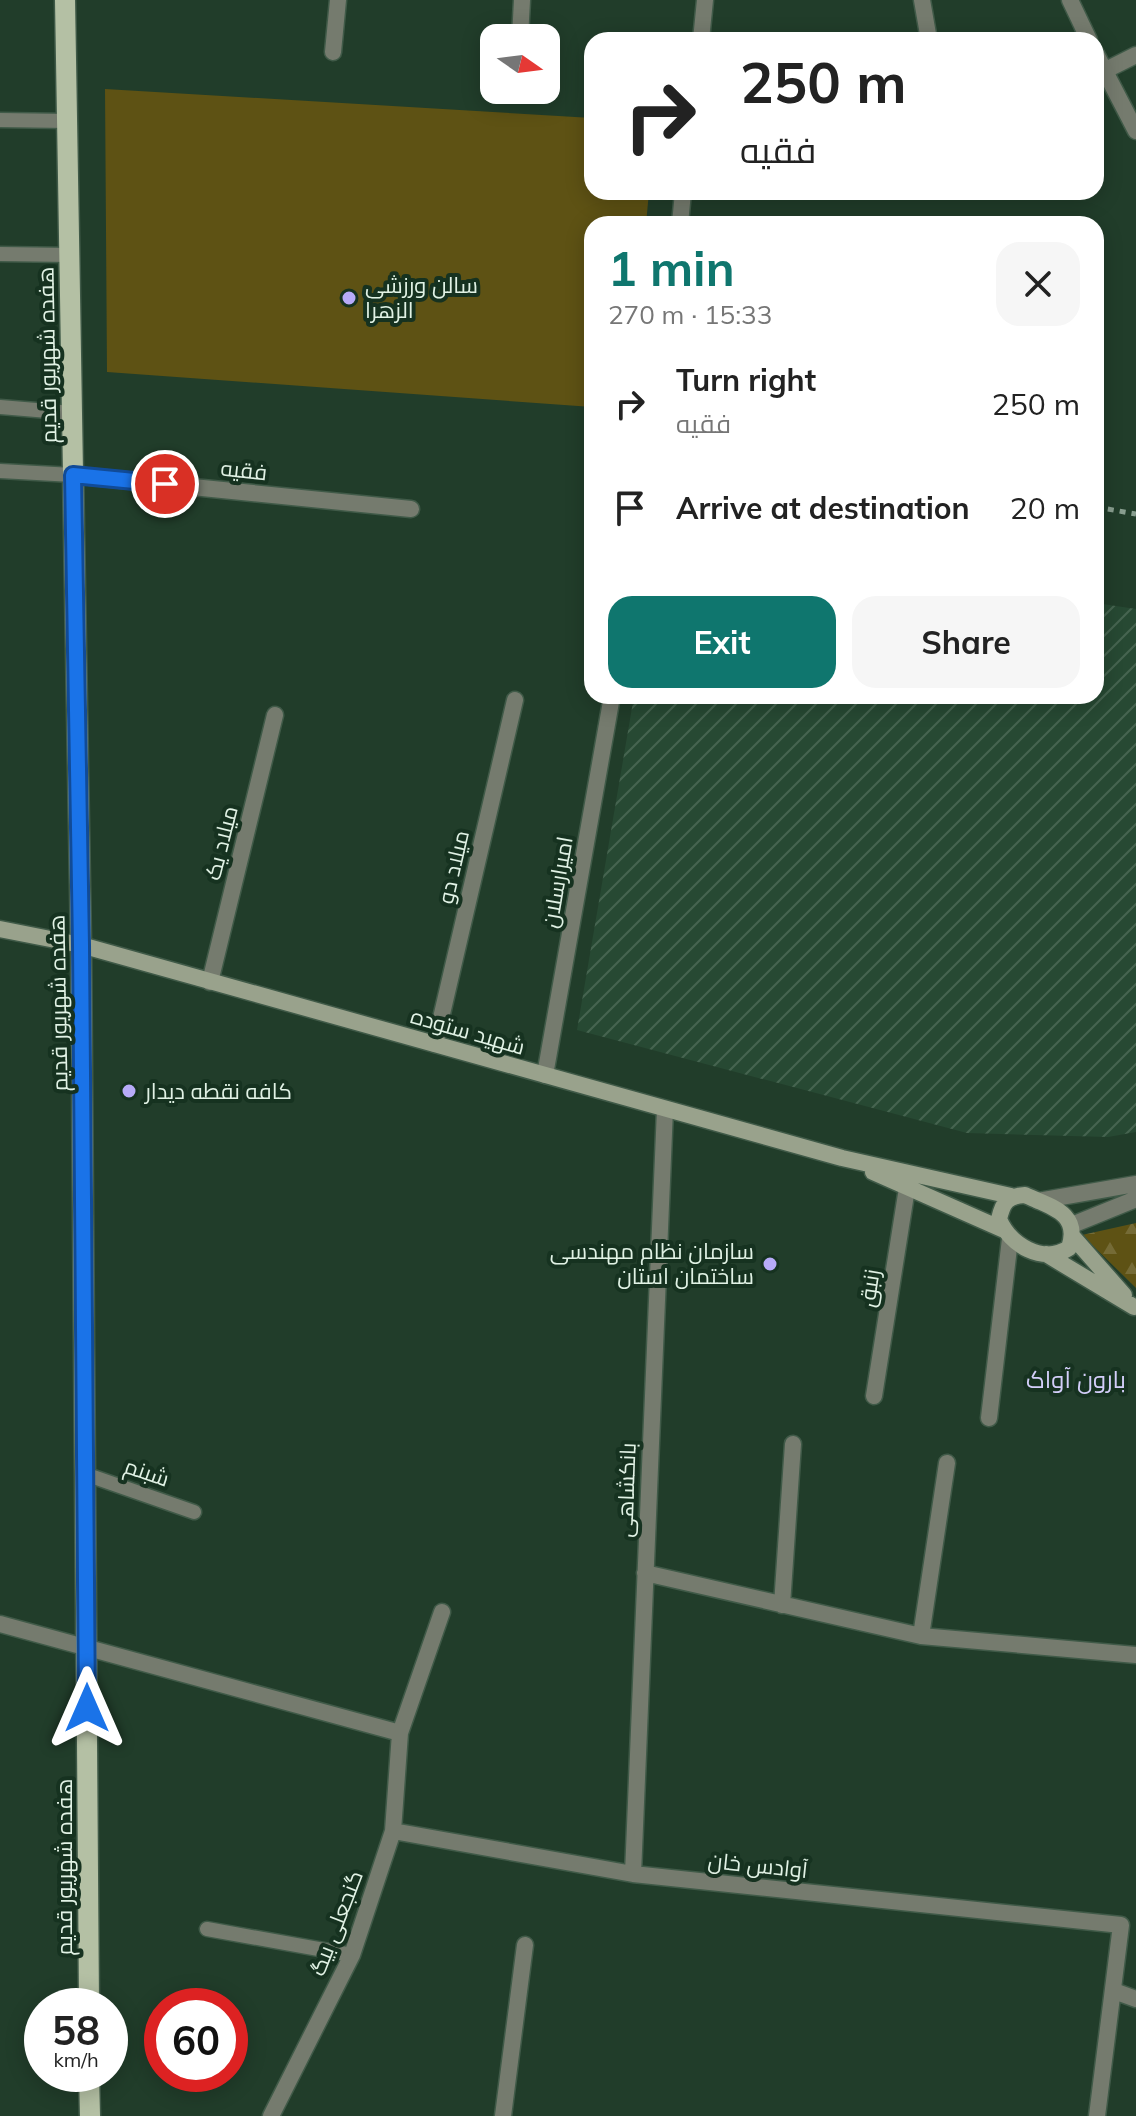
<!DOCTYPE html>
<meta charset="utf-8">
<style>
body{margin:0;font-family:Mulish,Cairo,sans-serif;background:#f6f6f6;color:#222;height:100vh;display:flex;flex-direction:column;font-size:30px;white-space:nowrap}
*{box-sizing:border-box;margin:0}
p{font-size:26px;color:#767676}
.icon{flex:none;width:44px;height:44px;fill:none;stroke:currentColor;stroke-width:2;stroke-linecap:round;stroke-linejoin:round}
.map{position:relative;flex:1;overflow:hidden}
.details{position:absolute;left:584px;top:216px;width:520px;height:488px;display:flex;flex-direction:column;background:#fff;border-radius:24px;box-shadow:0 4px 20px #0003}
.details>*{flex:none}
.banner{position:absolute;left:584px;top:32px;width:520px;height:168px;border-radius:24px;box-shadow:0 4px 20px #0003;background:#fff;color:#222;overflow:hidden}
.needle{width:52px;rotate:104deg}
.fabs{position:absolute;left:480px;top:24px;display:grid;gap:16px}
.fabs a{display:grid;place-items:center;width:80px;height:80px;border-radius:16px;background:#fff;box-shadow:0 4px 20px #0003;font-size:40px}
.speed{position:absolute;left:24px;top:1988px;display:flex;gap:16px;font-size:40px;font-weight:700;text-align:center}
.speed>*{display:grid;place-content:center;width:104px;height:104px;border-radius:50%;background:#fff;box-shadow:0 4px 20px #0003;line-height:1}
.speed small{font-size:20px;font-weight:400}
.speed .limit{border:12px solid #d22;background:#fff;color:#111}
.pin{position:absolute;display:grid;place-items:center;width:68px;height:68px;color:#fff;margin:-34px;border:4px solid #fff;border-radius:50%;box-shadow:0 2px 8px #0007}
.me{position:absolute;width:88px;margin:-44px;rotate:0deg;stroke-linejoin:round;filter:drop-shadow(0 0 6px #0008)}
.turn{display:flex;align-items:center;gap:28px;height:168px;padding:0 24px;font-size:36px}
.turn .icon{width:104px;height:104px;stroke-width:2.5}
.turn b{display:block;font-size:56px;line-height:68px}
.round{display:grid;place-items:center;flex:none;width:84px;height:84px;border-radius:24px;background:#f6f6f6}
.summary{display:flex;align-items:center;justify-content:space-between;height:136px;padding:0 24px}
h1{font-size:48px;font-weight:700;line-height:60px;color:#0f766e}
.button{display:flex;gap:16px;margin-top:auto;padding:16px 24px}
.button a{flex:1;height:92px;border-radius:24px;background:#0f766e;color:#fff;font-size:32px;font-weight:700;line-height:92px;text-align:center}
.button a+a{background:#f6f6f6;color:#222}
ul{padding:0;list-style:none}
li{display:flex;align-items:center;gap:24px;height:104px;padding:0 24px}
li div{flex:1}
li b{display:block;font-size:30px}
li em{font-style:normal}
.map>svg:first-child{display:block}
.industrial{fill:url(#industrial-furrows)}
.grass{fill:#5e5214}
.forest{fill:url(#forest-firs)}
.lines{fill:none;stroke-linecap:round;stroke-linejoin:round}
.service-casing{stroke:#405a48;stroke-width:17}
.minor-casing{stroke:#405a48;stroke-width:19}
.tertiary-casing{stroke:#405a48;stroke-width:19}
.secondary-casing{stroke:#405a48;stroke-width:19}
.primary-casing{stroke:#405a48;stroke-width:23}
.path{stroke:#889e8f;stroke-width:5;stroke-dasharray:6 6;stroke-linecap:butt}
.service{stroke:#757b6e;stroke-width:14}
.minor{stroke:#757b6e;stroke-width:16}
.tertiary{stroke:#757b6e;stroke-width:16}
.secondary{stroke:#99a28c;stroke-width:16}
.primary{stroke:#b4c0a4;stroke-width:20}
.route-casing{stroke:#114b97;stroke-width:20}
.route{stroke:#1a73e8;stroke-width:14}
.poi-dot{fill:#b7abf8;stroke:#163220;stroke-width:3}
.labels{text-anchor:middle;dominant-baseline:central;stroke-width:8;stroke-linejoin:round;paint-order:stroke}
.poi-label{font-size:22px;fill:#e1f2e5;stroke:#163220;text-anchor:start}
.street-label{font-size:22px;fill:#e1f2e5;stroke:#163220}
.neighbourhood-label{font-size:24px;fill:#d3cef9;stroke:#163220}
</style>
<div class="map">
<svg width="1136" height="2116" viewBox="0 0 1136 2116">
<defs>
<pattern id="industrial-furrows" width="10" height="10" patternUnits="userSpaceOnUse" patternTransform="scale(2)"><rect width="10" height="10" fill="#274933"/><path d="M-1 1l2-2M0 10L10 0M9 11l2-2" fill="none" stroke="#466450"/></pattern>
<pattern id="forest-firs" width="22" height="20" patternUnits="userSpaceOnUse" patternTransform="scale(2)"><rect width="22" height="20" fill="#5e5214"/><path d="M5 1l3.5 6h-7zM16 11l3.5 6h-7z" fill="#756b36"/></pattern>
</defs>
<rect width="100%" height="100%" fill="#213d2a"/>
<path class="industrial" d="M1096 603 1136 609V1132L1108 1137 967 1133 577 1030 634 696H1096Z"/>
<path class="grass" d="M105 89 592 118V192H649L646 224H592V407L107 372Z"/>
<path class="forest" d="M1136 1223V1288L1082 1235Z"/>
<g class="lines">
<g class="service-casing">
<path id="service" d="M0 120 67 121
M0 254 70 255
M0 407 72 413
M0 471 73 475
M85 1474 194 1512
M207 1929 352 1955"/>
</g>
<g class="minor-casing">
<path id="minor" d="M922 0 929 40
M520 38 522 0
M701 40 705 0
M333 52 338 0
M1104 71 1136 55
M680 224 683 192
M73 475 411 509
M210 982 275 715
M435 1044 515 700
M545 1075 612 696
M1038 1201 1136 1184
M1072 1225 1136 1199
M874 1396 907 1188
M989 1418 1010 1239
M645 1573 921 1636 1136 1655
M782 1605 793 1444
M0 1624 400 1733
M921 1636 947 1463
M393 1831 633 1874 1121 1925 1097 2116
M633 1874 665 1109
M1114 1991 1136 1999
M271 2116 352 1955 393 1831 400 1733 442 1612
M503 2116 525 1945"/>
</g>
<g class="tertiary-casing">
<path id="tertiary" d="M1070 0 1089 40
M1096 54 1136 131"/>
</g>
<g class="secondary-casing">
<path id="secondary" d="M0 929 81 945 842 1158 1011 1196
M873 1172 1004 1230
M1025 1195C1051 1207 1081 1213 1069 1248 1043 1265 1010 1245 999 1219 1003 1202 1007 1196 1025 1195Z
M1073 1237 1124 1295
M1046 1254 1134 1307"/>
</g>
<g class="primary-casing">
<path id="primary" d="M65 0 81 945 89 2006
M89 2074 90 2116"/>
</g>
<path class="path" d="M1096 507 1136 514"/>
<use href="#service" class="service"/>
<use href="#minor" class="minor"/>
<use href="#tertiary" class="tertiary"/>
<use href="#secondary" class="secondary"/>
<use href="#primary" class="primary"/>
</g>
<g class="lines">
<g class="route-casing">
<path id="route" d="M87 1708 81 945 73 475 165 484"/>
</g>
<use href="#route" class="route"/>
</g>
<g class="poi-dot">
<circle cx="349" cy="298" r="8"/>
<circle cx="129" cy="1091" r="8"/>
<circle cx="770" cy="1264" r="8"/>
</g>
<g class="labels">
<g class="poi-label">
<text x="365" y="285">سالن ورزشی<tspan x="365" dy="25">الزهرا</tspan></text>
<text x="145" y="1091">کافه نقطه دیدار</text>
<text x="754" y="1251" text-anchor="end">سازمان نظام مهندسی<tspan x="754" dy="25">ساختمان استان</tspan></text>
</g>
<g class="street-label">
<text transform="translate(47 355) rotate(-91)">هفده شهریور قدیم</text>
<text transform="translate(244 470) rotate(6)">فقیه</text>
<text transform="translate(221 843) rotate(-76)">میلاد یک</text>
<text transform="translate(453 867) rotate(-77)">میلاد دو</text>
<text transform="translate(557 882) rotate(-80)">امیرارسلان</text>
<text transform="translate(58 1003) rotate(-91)">هفده شهریور قدیم</text>
<text transform="translate(468 1031) rotate(16)">شهید ستوده</text>
<text transform="translate(869 1288) rotate(-81)">زنبق</text>
<text transform="translate(147 1472) rotate(19)">شبنم</text>
<text transform="translate(626 1490) rotate(-88)">بانکشاهی</text>
<text transform="translate(758 1865) rotate(6)">آوادس خان</text>
<text transform="translate(64 1867) rotate(-90)">هفده شهریور قدیم</text>
<text transform="translate(336 1923) rotate(-69)">گنجعلی بیگ</text>
</g>
<g class="neighbourhood-label">
<text x="1076" y="1379">بارون آواک</text>
</g>
</g>
</svg>
<div class="fabs">
<a><svg class="needle" viewBox="-14 -14 28 28"><path d="M0-13l5 13h-10z" fill="#e53935"/><path d="M0 13l5-13h-10z" fill="#767676"/></svg></a>
</div>
<div class="speed"><div>58<small>km/h</small></div><div class="limit">60</div></div>
<div class="pin" style="left:165px;top:484px;background:#d93025"><svg class="icon" aria-label="arrive" viewBox="0 0 24 24"><path d="M6 21V4h12l-3 4 3 4H6"/></svg></div>
<svg class="me" style="left:87px;top:1708px" viewBox="-20 -20 40 40"><path d="M0-17L14 15 0 8-14 15z" fill="#1a73e8" stroke="#fff" stroke-width="4"/></svg>
<div class="banner">
<div class="turn"><svg class="icon" aria-label="right" viewBox="0 0 24 24"><path d="M7 20v-9h11M14 6l5 5-5 5"/></svg><div><b>250 m</b>فقیه</div></div>
</div>
<section class="details">
<div class="summary"><div><h1>1 min</h1><p>270 m · 15:33</p></div><a class="round"><svg class="icon" aria-label="close" viewBox="0 0 24 24"><path d="M6 6l12 12M18 6L6 18"/></svg></a></div>
<ul>
<li><svg class="icon" aria-label="right" viewBox="0 0 24 24"><path d="M7 20v-9h11M14 6l5 5-5 5"/></svg><div><b>Turn right</b><p>فقیه</p></div><em>250 m</em></li>
<li><svg class="icon" aria-label="arrive" viewBox="0 0 24 24"><path d="M6 21V4h12l-3 4 3 4H6"/></svg><div><b>Arrive at destination</b></div><em>20 m</em></li>
</ul>
<div class="button"><a>Exit</a><a>Share</a></div>
</section>
</div>
